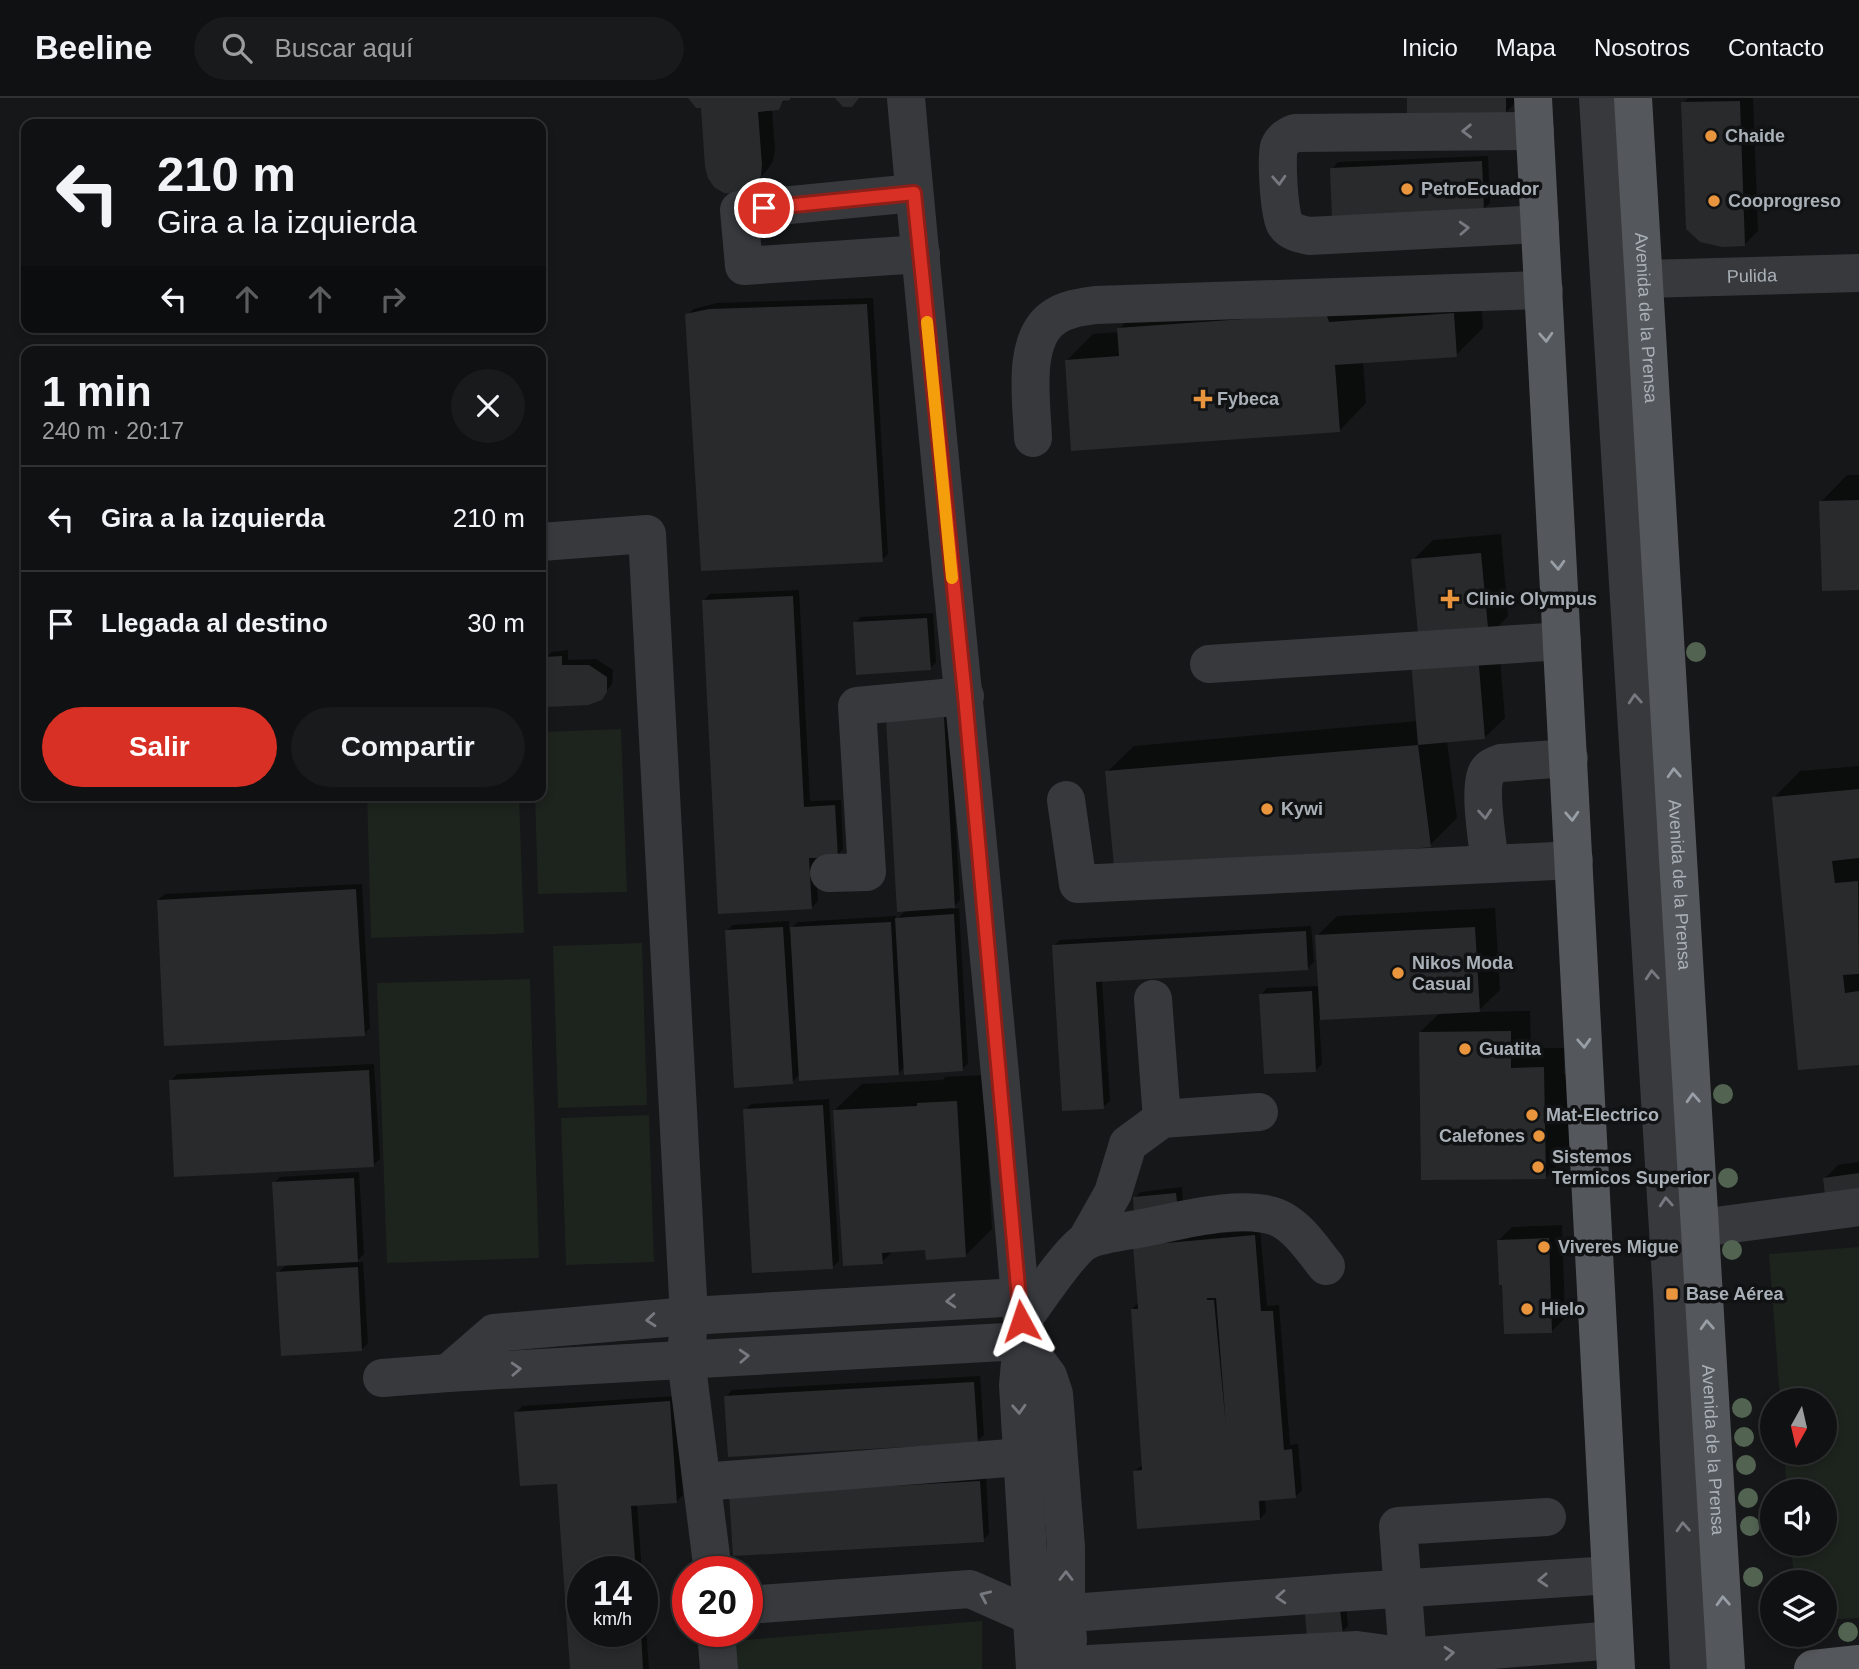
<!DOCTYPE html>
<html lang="es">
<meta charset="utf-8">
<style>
body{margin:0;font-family:Helvetica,sans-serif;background:#191a1b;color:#f1f3f6;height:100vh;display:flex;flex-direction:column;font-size:26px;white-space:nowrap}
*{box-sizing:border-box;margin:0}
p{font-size:23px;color:#9c9d9f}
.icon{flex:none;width:38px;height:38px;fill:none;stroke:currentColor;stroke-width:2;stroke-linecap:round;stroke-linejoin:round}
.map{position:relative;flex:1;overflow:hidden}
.details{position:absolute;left:21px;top:248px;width:525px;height:455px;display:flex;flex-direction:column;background:#101112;border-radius:14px;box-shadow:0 4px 10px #0003,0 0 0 2px #303132}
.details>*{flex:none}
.guide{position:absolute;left:21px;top:21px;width:525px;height:214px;border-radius:14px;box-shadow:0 4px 10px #0003,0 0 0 2px #303132;background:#101112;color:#f1f3f6;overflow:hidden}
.needle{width:46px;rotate:188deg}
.controls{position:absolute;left:1760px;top:1290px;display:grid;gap:14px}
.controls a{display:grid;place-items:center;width:77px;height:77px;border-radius:50%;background:#101112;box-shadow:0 4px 10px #0003,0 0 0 2px #303132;font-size:35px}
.speed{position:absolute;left:567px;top:1458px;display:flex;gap:14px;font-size:35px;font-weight:700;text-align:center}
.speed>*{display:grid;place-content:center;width:91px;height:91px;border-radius:50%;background:#101112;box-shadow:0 4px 10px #0003,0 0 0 2px #303132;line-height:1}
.speed small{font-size:18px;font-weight:400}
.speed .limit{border:10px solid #d22;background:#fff;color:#111}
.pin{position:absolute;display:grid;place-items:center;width:60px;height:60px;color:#fff;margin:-30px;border:4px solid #fff;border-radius:50%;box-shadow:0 2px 7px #0007}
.me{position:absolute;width:77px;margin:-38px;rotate:355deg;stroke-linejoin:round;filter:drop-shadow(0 0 5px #0008)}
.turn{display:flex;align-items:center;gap:24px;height:147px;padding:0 21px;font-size:32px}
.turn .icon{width:91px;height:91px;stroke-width:2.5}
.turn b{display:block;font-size:49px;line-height:60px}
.lanes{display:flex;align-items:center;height:66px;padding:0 21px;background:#0003;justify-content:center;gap:35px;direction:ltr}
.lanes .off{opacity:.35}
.round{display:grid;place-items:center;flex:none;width:74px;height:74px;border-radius:37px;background:#191a1b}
.head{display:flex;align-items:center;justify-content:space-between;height:119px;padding:0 21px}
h1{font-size:42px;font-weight:700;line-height:52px}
.cta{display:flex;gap:14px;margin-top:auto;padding:14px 21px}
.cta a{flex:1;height:80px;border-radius:42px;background:#d93025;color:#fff;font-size:28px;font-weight:700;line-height:80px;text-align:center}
.cta a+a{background:#191a1b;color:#f1f3f6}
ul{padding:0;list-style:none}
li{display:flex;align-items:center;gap:21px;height:105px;padding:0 21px;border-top:2px solid #303132}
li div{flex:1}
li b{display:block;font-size:26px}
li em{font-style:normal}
header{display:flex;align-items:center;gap:42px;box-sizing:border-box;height:98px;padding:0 35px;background:#101112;border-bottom:2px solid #303132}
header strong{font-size:33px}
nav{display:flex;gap:38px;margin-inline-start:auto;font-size:24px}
.search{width:490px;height:63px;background:#191a1b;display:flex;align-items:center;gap:18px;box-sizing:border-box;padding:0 24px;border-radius:38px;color:#9c9d9f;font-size:26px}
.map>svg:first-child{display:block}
.green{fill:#1d231d}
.shadow{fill:#0007}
.building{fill:#292a2c;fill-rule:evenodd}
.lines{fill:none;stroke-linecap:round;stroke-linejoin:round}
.minor{stroke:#38393d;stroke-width:38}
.major{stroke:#54575c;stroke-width:38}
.tree{fill:#526352}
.oneway{stroke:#767a80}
.oneway2{stroke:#989ea5}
.route-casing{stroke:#8d1f18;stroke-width:18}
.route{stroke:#d93025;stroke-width:12}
.slow{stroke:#f59e0b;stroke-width:12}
.poi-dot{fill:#e9953e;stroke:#111213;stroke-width:2.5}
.labels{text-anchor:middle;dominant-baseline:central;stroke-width:7;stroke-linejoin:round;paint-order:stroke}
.poi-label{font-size:18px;font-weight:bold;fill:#a9b0b7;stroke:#111213;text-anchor:start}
.street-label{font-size:18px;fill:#a9b0b7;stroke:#111213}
</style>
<header>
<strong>Beeline</strong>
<div class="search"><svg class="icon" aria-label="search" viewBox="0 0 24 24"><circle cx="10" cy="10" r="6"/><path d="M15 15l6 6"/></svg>Buscar aquí</div>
<nav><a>Inicio</a><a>Mapa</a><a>Nosotros</a><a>Contacto</a></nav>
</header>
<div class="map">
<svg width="1859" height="1571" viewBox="0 0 1859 1571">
<rect width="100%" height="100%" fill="#161718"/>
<path class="green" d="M621 631 627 794 538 796 535 698H541V634Z
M367 698H519L524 835 371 840Z
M642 845 647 1007 558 1010 553 848Z
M530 881 539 1160 387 1165 377 885Z
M649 1017 654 1164 566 1167 561 1020Z
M1859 1149V1520L1825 1522V1484H1794L1791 1446H1825V1393H1787L1784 1355 1825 1354V1302H1780L1769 1156Z
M982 1523V1571H734L732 1543Z"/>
<path class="shadow" d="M689 0H791H788L778 10 772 11 775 52 773 63 768 71 754 86 702 8Z
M1408 0H1520L1505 15Z
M1688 0H1753L1758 133 1744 147 1683 5Z
M1488 58 1490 105 1483 111 1332 71 1338 64Z
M1480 189 1483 230 1456 257 1363 264 1366 305 1340 332 1066 263 1093 236 1119 234V231L1145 204Z
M873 200 888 456 882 462 687 217 694 211 717 205Z
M1847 377H1859V490L1821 404Z
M1501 436 1508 518 1489 538 1498 537 1505 620 1484 640 1447 643 1457 720 1430 747 1107 674 1134 648 1418 623 1432 543 1413 462 1433 442Z
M799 492 810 703 841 702 843 751 837 757 815 758 818 803 812 809 703 503 710 496Z
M933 515 936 564 930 571 855 525 861 519Z
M568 552V562L596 561 613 572 612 586 601 600 545 560 552 554Z
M949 614 960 802 952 811 959 810 968 965 962 972 905 968 899 975 800 976 792 984 726 833 733 827 789 823V832L798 824 896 818 897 821 906 812 888 623Z
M1859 668V965L1774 700 1800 673Z
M362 786 370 930 364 936 158 802 165 796Z
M1495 810 1500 892 1477 914 1530 913 1531 950H1564V976H1570L1572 1053 1545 1080 1420 934 1441 914 1319 921 1322 966 1316 972 1261 897 1267 890 1320 888 1317 838 1337 818Z
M1311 828 1314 864 1307 871 1102 882 1110 1003 1103 1009 1054 848 1060 842Z
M374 966 380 1061 373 1067 171 983 177 976Z
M983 977 992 1131 965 1158 927 1150 894 1152 882 1164 835 1012 862 986 943 982 945 979Z
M829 1001 839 1163 832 1169 745 1012 751 1006Z
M1859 1064V1100L1825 1080 1838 1067Z
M359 1074 364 1156 356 1164H363L368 1245 362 1251 278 1175 287 1166 274 1085 280 1079Z
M1182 1089 1183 1104 1134 1100 1141 1094Z
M1562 1127 1565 1220 1552 1233 1504 1185 1499 1142 1512 1129Z
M1260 1132 1267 1208 1279 1207 1290 1347 1298 1346 1302 1392 1295 1399 1265 1401 1266 1414 1260 1421 1134 1374 1141 1368 1144 1367 1132 1211 1139 1204 1142 1142Z
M980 1278 984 1337 977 1343 726 1299 732 1292Z
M676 1298 683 1397 677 1403 637 1405 642 1474H583V1533H642V1474L649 1571H572L558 1384 516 1315 522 1308Z
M986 1377 989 1436 983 1442 731 1398Z
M1346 1507 1348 1528 1342 1534 1309 1537Z"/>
<path class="building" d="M688 0H790V2L783 3 779 12 758 14 762 67 761 78 755 87 746 94 735 96 724 95 714 89 708 80 705 69 701 10H696Z
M835 0H859L852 9H843Z
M1407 0H1506V17L1407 18Z
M1740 3 1745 148 1722 149 1700 144 1686 131 1681 4Z
M1482 63 1484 113 1332 120 1330 70Z
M867 206 883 464 701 473 685 216 709 211Z
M1326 215 1329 224 1454 215 1457 259 1335 267 1340 334 1071 353 1065 262 1119 258 1117 230Z
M1859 402V492L1822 493 1819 403Z
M1481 455 1489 540 1419 546 1411 461Z
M793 498 804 709 835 707 838 759 809 760 812 811 718 816 702 502Z
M927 520 931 572 856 577 853 524Z
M1478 556 1485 641 1418 647 1411 562Z
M562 558V567H589L607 579V594L602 602 588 607 547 609 544 559Z
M944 619 955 810 897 814 886 622Z
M1418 647 1431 749 1115 779 1105 673Z
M1859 691V760L1832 763 1835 785 1858 783 1859 876 1843 877 1845 895 1859 893V967L1798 972 1772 699Z
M356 791 365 938 164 948 157 802Z
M954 816 963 973 904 977 895 820Z
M891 824 899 977 799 983 790 829Z
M783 829 793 986 734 990 725 832Z
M1475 829 1480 914 1320 922 1315 837Z
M1306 833 1308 872 1096 884 1104 1011 1062 1013 1052 847Z
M1312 893 1316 974 1264 976 1259 896Z
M1511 933V970L1544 969 1546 1081 1421 1082 1419 934Z
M369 972 374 1069 174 1079 169 982Z
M957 1003 966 1159 926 1162 925 1152 882 1155 883 1166 843 1168 833 1012 917 1008V1005Z
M823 1007 833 1171 752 1175 743 1011Z
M1859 1075V1102L1826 1106 1823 1080Z
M354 1080 358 1164 277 1168 272 1084Z
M1176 1095 1178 1112 1134 1116 1133 1099Z
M1255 1137 1261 1213H1273L1284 1352 1292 1351 1296 1400 1259 1403 1260 1422 1137 1431 1133 1373 1142 1372 1131 1211H1138L1133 1148ZM1207 1200H1216L1226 1328 1214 1202H1207Z
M1549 1140 1552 1235 1504 1236 1502 1187H1499L1497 1142Z
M358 1169 362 1253 281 1258 276 1174Z
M974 1284 978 1345 728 1359 724 1298Z
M670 1303 677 1405 631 1408 636 1474H583V1533H641L643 1571H570L557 1386 520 1388 514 1314Z
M980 1383 984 1444 733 1458 729 1397Z
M1340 1512 1343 1536 1307 1539 1305 1516Z"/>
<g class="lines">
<g class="minor">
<path d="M906 0C942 408 988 815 1022 1223V1243L1018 1287 1035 1571"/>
<path d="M1598 0 1672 1196 1689 1571"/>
<path d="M1535 33 1295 35C1288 38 1282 41 1279 49 1276 59 1279 117 1285 126 1290 134 1300 136 1309 138L1540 126"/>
<path d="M914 95 739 112 744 168 921 156"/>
<path id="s1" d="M1645 181 1859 175"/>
<path d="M1033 340C1032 306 1021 243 1053 220 1065 211 1081 209 1095 207L1544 192"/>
<path d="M541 444 647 436 689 1218 686 1261 713 1474"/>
<path d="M1209 566 1562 543"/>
<path d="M1066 702 1078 786 1574 762"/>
<path d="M1490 766C1488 747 1478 689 1487 674 1490 669 1495 667 1501 665L1569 660"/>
<path d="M829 775 867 774 857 608 965 598"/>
<path d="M1153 901 1162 1021"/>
<path d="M1701 1130 1859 1109"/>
<path d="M1086 1143 1113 1095 1128 1046 1162 1021 1259 1014"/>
<path d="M1022 1223C1035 1205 1070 1152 1086 1143 1100 1136 1128 1133 1143 1130 1180 1123 1241 1106 1276 1119 1297 1127 1312 1151 1326 1168"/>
<path d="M1022 1243 1048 1278 1054 1296 1066 1449V1516L1068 1542"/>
<path d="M448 1275 494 1235 689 1218 1020 1199"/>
<path d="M382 1280 448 1275 1022 1243"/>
<path d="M702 1384 1021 1359"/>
<path d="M747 1507 970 1491 1031 1518 1349 1494 1611 1477"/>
<path d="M716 1533 719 1571"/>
<path d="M1408 1559 1398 1428 1547 1419"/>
<path d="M1058 1571 1069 1567 1357 1552 1408 1559 1614 1542"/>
</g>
<g class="major">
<path d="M1533 0 1616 1571"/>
<path id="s2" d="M1633 0 1726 1571"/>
<path d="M1813 1571 1859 1566"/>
</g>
</g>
<g class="tree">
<circle cx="1696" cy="554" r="10"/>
<circle cx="1723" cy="996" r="10"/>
<circle cx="1728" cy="1080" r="10"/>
<circle cx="1732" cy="1152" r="10"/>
<circle cx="1742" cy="1310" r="10"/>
<circle cx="1744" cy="1339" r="10"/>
<circle cx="1746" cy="1367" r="10"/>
<circle cx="1748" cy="1400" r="10"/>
<circle cx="1750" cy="1428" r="10"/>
<circle cx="1753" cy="1479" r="10"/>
<circle cx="1848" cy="1534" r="10"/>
</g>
<defs><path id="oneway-chevron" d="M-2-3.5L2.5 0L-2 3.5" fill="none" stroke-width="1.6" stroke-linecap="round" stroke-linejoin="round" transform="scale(1.75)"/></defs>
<g class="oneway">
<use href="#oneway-chevron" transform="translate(1467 33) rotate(179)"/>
<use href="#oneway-chevron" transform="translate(1279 82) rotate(87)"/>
<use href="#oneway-chevron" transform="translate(1464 130) rotate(-3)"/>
<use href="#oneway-chevron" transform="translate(1635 601) rotate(-94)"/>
<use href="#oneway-chevron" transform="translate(1485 716) rotate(85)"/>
<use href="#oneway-chevron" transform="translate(1652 877) rotate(-94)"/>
<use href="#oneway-chevron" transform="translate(1666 1104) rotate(-94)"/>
<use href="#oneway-chevron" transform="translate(951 1203) rotate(177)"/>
<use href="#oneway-chevron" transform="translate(651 1222) rotate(175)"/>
<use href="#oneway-chevron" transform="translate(744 1258) rotate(-3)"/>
<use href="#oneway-chevron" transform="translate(516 1271) rotate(-3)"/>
<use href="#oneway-chevron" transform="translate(1019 1311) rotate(87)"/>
<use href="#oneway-chevron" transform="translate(1683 1429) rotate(-93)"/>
<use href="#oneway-chevron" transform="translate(1066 1478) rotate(-90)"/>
<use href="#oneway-chevron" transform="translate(1543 1482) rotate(177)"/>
<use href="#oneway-chevron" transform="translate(985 1498) rotate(-156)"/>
<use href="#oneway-chevron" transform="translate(1281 1499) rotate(176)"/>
<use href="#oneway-chevron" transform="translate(1449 1555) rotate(-5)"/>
</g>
<g class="oneway2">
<use href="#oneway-chevron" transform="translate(1546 239) rotate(87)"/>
<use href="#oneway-chevron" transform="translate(1558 467) rotate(87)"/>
<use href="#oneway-chevron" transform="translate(1674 675) rotate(-93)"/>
<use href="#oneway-chevron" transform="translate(1572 718) rotate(87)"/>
<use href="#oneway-chevron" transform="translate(1584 945) rotate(87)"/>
<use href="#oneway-chevron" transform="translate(1693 1000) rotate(-93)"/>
<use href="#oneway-chevron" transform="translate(1707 1227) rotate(-93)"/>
<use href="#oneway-chevron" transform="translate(1723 1503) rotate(-93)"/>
</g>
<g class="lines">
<g class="route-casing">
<path id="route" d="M764 110 914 95 965 598 1021 1223"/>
</g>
<use href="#route" class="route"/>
<path class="slow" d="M927 224 952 480"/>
</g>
<g class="poi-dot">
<circle cx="1711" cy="38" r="7"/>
<circle cx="1407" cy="91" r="7"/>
<circle cx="1714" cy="103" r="7"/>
<path d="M1199.5 290.5h7v7h7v7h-7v7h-7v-7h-7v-7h7z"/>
<path d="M1446.5 490.5h7v7h7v7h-7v7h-7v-7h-7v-7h7z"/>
<circle cx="1267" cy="711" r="7"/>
<circle cx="1398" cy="875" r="7"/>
<circle cx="1465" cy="951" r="7"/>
<circle cx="1532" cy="1017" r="7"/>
<circle cx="1539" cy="1038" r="7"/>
<circle cx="1538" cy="1069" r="7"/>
<circle cx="1544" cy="1149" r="7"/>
<rect x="1665" y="1189" width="14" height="14" rx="3.5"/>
<circle cx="1527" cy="1211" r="7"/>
</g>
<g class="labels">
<g class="poi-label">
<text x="1725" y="38">Chaide</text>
<text x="1421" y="91">PetroEcuador</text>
<text x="1728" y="103">Cooprogreso</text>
<text x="1217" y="301">Fybeca</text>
<text x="1466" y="501">Clinic Olympus</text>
<text x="1281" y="711">Kywi</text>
<text x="1412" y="865">Nikos Moda<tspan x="1412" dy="21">Casual</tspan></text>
<text x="1479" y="951">Guatita</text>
<text x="1546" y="1017">Mat-Electrico</text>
<text x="1525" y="1038" text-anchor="end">Calefones</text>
<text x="1552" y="1059">Sistemos<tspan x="1552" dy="21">Termicos Superior</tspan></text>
<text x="1558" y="1149">Viveres Migue</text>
<text x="1686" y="1196">Base Aérea</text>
<text x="1541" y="1211">Hielo</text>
</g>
<g class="street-label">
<text stroke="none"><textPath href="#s1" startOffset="107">Pulida</textPath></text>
<text stroke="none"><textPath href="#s2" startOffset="220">Avenida de la Prensa</textPath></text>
<text stroke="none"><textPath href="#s2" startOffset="788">Avenida de la Prensa</textPath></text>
<text stroke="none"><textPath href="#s2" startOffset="1354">Avenida de la Prensa</textPath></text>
</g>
</g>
</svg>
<div class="controls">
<a><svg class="needle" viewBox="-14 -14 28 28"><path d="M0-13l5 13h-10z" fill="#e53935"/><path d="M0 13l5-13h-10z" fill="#9c9d9f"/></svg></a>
<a><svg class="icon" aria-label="sound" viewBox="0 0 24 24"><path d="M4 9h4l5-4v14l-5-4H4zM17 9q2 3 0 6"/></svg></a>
<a><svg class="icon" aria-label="layers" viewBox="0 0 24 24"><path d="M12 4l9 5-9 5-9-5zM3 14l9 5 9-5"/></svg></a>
</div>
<div class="speed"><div>14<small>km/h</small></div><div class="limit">20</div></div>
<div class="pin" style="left:764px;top:110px;background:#d93025"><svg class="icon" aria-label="arrive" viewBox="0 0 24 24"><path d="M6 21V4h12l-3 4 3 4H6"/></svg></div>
<svg class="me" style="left:1021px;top:1223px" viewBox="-20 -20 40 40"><path d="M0-17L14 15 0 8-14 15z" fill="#d93025" stroke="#fff" stroke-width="4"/></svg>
<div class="guide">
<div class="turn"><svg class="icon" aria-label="left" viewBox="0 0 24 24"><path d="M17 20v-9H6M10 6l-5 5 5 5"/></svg><div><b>210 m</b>Gira a la izquierda</div></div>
<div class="lanes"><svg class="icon" aria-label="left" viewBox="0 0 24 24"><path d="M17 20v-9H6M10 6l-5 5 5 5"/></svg><svg class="icon off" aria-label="ahead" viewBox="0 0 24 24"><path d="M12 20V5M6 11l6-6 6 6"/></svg><svg class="icon off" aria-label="ahead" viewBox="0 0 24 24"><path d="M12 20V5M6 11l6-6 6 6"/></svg><svg class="icon off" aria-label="right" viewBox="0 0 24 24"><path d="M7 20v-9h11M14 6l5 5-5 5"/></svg></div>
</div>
<section class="details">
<div class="head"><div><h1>1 min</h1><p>240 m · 20:17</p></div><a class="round"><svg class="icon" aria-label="close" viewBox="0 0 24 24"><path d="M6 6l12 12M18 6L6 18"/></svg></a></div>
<ul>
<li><svg class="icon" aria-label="left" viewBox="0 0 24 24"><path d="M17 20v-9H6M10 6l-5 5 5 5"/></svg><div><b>Gira a la izquierda</b></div><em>210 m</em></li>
<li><svg class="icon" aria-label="arrive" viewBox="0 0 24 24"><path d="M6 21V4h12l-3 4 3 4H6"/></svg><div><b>Llegada al destino</b></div><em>30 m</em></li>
</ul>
<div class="cta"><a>Salir</a><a>Compartir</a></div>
</section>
</div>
